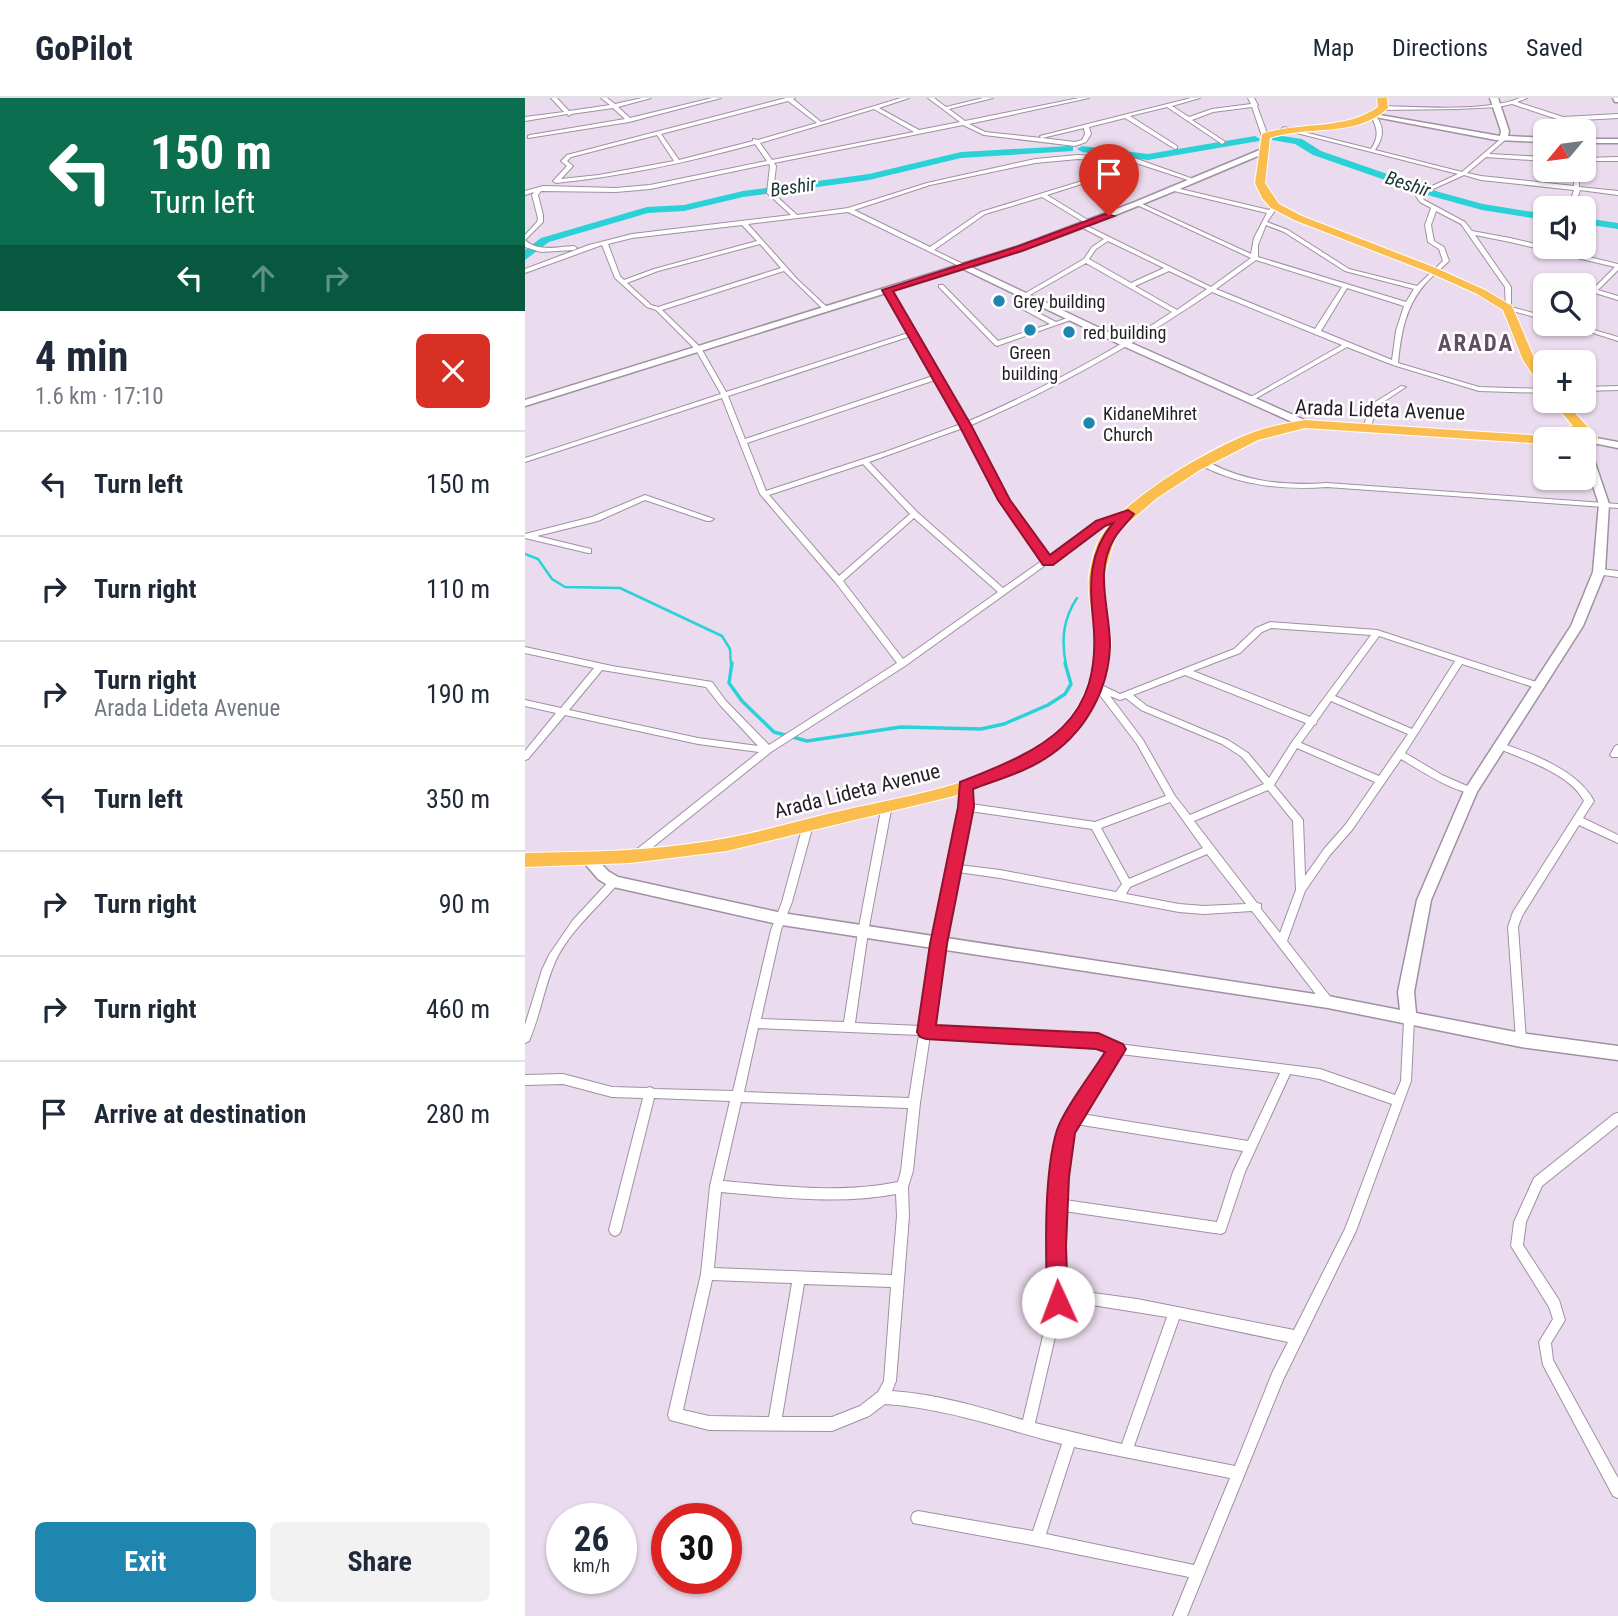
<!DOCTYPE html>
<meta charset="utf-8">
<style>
body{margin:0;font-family:"Roboto Condensed",sans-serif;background:#f2f2f3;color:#1f2937;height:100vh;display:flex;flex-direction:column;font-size:26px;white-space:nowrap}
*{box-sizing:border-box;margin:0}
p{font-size:23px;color:#747a83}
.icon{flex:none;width:38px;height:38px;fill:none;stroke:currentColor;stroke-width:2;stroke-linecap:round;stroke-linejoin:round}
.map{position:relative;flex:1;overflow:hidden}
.panel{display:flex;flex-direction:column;background:#fff;width:525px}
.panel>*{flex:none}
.banner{background:#0b6e4f;color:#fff;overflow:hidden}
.needle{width:46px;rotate:241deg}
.buttons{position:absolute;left:1008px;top:21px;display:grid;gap:14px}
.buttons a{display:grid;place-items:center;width:63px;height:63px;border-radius:10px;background:#fff;box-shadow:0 2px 5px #0004;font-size:35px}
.speed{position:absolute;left:21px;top:1405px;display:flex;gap:14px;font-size:35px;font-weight:700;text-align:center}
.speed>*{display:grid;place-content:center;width:91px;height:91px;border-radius:50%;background:#fff;box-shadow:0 2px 5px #0004;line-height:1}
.speed small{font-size:18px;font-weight:400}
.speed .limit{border:10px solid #d22;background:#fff;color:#111}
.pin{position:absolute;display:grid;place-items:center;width:60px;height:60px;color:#fff;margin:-72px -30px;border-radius:50% 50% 50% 0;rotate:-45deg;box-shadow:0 0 7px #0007}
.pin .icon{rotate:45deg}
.me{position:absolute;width:77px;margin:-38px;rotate:358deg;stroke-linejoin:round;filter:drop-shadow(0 0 5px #0008)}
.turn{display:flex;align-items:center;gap:24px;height:147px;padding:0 35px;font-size:32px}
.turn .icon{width:91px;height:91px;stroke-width:2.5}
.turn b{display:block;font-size:49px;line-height:60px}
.lanes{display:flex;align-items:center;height:66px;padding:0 35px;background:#0003;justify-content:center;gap:35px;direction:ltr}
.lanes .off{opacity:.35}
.round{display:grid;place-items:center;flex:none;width:74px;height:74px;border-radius:10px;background:#f2f2f3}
.overview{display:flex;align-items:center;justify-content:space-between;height:119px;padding:0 35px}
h1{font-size:42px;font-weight:700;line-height:52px}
.action{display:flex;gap:14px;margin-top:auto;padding:14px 35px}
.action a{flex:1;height:80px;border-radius:10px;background:#1e86af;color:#fff;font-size:28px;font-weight:700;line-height:80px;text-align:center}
.action a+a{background:#f2f2f3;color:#1f2937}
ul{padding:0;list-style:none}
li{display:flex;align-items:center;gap:21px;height:105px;padding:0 35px;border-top:2px solid #e0e1e3}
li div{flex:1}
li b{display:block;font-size:26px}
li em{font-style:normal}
header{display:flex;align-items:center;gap:42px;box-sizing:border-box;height:98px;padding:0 35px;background:#fff;border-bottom:2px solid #e0e1e3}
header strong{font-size:33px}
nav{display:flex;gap:38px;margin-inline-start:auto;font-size:24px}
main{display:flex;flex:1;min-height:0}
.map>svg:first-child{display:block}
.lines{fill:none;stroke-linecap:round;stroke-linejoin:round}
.stream-far1{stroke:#2ad1d7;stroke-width:2.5}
.stream{stroke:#2ad1d7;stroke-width:3.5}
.river{fill:#2ad1d7;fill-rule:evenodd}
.street-casing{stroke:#a090a2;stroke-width:2}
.secondary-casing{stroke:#a090a2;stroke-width:3}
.highway-casing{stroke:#fff;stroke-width:2}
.street{fill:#fff;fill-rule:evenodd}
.secondary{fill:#fff;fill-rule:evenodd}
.highway{fill:#fbbe4e;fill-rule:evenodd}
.route{fill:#e11d48;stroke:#92132f;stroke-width:2}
.poi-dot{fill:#1e86af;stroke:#fff;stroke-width:2.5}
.labels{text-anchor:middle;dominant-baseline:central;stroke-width:5;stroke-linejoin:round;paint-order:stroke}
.far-poi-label{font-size:18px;fill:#241e25;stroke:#fff;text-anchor:start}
.far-water-label{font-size:19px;font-style:italic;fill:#193334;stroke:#fff}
.street-label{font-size:21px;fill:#241e25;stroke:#fff}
.far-district-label{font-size:23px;font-weight:bold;letter-spacing:2px;fill:#5e5060;stroke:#fff}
</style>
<header>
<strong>GoPilot</strong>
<nav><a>Map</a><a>Directions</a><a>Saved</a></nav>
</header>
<main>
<section class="panel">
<div class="banner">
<div class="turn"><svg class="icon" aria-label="left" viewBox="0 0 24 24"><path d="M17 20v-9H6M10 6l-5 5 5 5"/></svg><div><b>150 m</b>Turn left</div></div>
<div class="lanes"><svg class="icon" aria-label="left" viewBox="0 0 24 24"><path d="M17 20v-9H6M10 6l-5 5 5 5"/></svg><svg class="icon off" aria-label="ahead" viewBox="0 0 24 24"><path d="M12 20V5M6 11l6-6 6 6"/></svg><svg class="icon off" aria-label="right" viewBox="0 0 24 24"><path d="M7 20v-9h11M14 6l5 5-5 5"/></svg></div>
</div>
<div class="overview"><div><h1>4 min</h1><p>1.6 km · 17:10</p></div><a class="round" style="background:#d93025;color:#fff"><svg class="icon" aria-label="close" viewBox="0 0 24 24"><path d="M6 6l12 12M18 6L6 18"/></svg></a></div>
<ul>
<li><svg class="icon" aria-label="left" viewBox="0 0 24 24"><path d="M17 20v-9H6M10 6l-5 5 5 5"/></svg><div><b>Turn left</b></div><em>150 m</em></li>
<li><svg class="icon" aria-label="right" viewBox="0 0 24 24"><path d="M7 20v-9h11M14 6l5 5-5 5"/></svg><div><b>Turn right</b></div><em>110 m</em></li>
<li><svg class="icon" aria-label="right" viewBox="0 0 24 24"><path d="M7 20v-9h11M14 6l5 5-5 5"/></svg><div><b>Turn right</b><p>Arada Lideta Avenue</p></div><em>190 m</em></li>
<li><svg class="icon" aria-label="left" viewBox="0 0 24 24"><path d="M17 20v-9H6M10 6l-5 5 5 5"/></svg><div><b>Turn left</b></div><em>350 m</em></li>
<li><svg class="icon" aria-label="right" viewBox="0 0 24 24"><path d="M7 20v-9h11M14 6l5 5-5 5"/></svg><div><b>Turn right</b></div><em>90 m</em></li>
<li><svg class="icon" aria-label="right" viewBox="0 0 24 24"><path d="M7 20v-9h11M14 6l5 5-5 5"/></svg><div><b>Turn right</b></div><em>460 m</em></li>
<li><svg class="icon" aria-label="arrive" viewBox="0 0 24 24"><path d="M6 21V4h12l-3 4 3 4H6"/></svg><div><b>Arrive at destination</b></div><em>280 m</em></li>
</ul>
<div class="action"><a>Exit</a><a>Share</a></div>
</section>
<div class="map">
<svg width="1093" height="1518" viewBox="0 0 1093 1518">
<rect width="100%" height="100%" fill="#ebdbee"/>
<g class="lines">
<path class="stream-far1" d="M0 456 13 461 27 481 40 489 95 490 197 538 205 551 206 567
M541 567C536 542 538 521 552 500"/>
<path class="stream" d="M207 565 204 585 217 603 249 634 282 643 376 629 456 631 479 626 523 607 540 596 546 586 540 565"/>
<path class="river" d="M751 37 777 41 796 53 914 94 958 106 1020 116V122L957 112 906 98 788 57 770 46 747 42V38Z
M730 38 735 41 734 43 623 62 557 54 552 51 557 48 623 56Z
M544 48 548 49V53L436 60 344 82 218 99 159 113 123 115 24 144 0 162V152L16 140 122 109 159 107 218 93 344 76 436 54Z
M1059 120 1093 125V131L1059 126Z"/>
<g class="street-casing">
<path id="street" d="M26 0H32L44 13 85 7 76 0H82L90 6 117 0H126L93 9 105 20 187 0H196L104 24 3 40V38L5 37 100 21 88 10 46 16 44 18 42 16 0 23V19L39 14Z
M261 0H270L268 1 296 24 376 0H384L354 10 394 32 435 24 403 0H409L421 9 458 0H468L424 11 440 23 554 0H564L444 26 460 34 516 40 515 38 666 0H675L647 8 664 19 687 11 726 6 723 0H729L733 7 732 8 743 38 740 40 737 38 727 9 688 14 667 22 699 43 700 44 697 46 642 9 605 18 652 48V50L650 51 600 20 564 29 566 36 561 44 550 48 459 37 438 27 249 65 251 68 248 95 272 117 323 110 402 85 510 61 553 57 612 61 671 82 666 83 611 65 602 64 594 74 522 97 566 124V126H562L517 99 460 116 409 152 442 168V170L440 171 323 114 223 126 272 181 304 211 299 212 259 173 137 212 176 250 201 294 383 235 359 192 362 190 365 192 442 324C513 293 582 257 647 214L561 165 503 198H499V196L559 161 567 149 579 141 556 129V127H560L686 189 726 160 610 106 615 105 726 156 729 140 742 115 645 92 644 91 647 89 744 112 748 107H752L753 108 742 124 763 132 824 171 892 188 918 163 914 151 903 144 900 127 906 110 895 104 891 98 892 95 933 76 756 31 759 29 846 51C854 39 853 31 846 18L849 16C860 28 859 39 850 52L937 74 978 39 981 41 980 42 964 56 1020 59V63L961 59 942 75 956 78 1049 88V81L1061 76 1059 60 1093 59V63H1064L1067 77 1054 83V89L1093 93V97L1055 92 1049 110H1043L1049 92 956 82 939 77 897 96V98L899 102 940 124 947 133 985 140 1093 166V172L1073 192 1093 198V202L1070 195 1059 205V200L1090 169 985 144 950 137 986 189V209L1020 218V222L981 211 980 189 936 126 911 113 906 127 909 143 919 149 924 163C916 171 907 178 900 186 880 209 876 236 873 265L954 289 1020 291V295L954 293 868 267 822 249 728 302H724V300L817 247 687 194C610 246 530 291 444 328L484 402 523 458 572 423 602 414 606 416 578 427 526 463V466H522L380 568 246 654 113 761H107L105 758 107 755 234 654 173 646 40 617 3 661 0 662V653L31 615 0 608V602L36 610 69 570 0 555V549L87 568 187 584 201 603 244 647 372 565 311 485 235 396 197 300 0 364V360L196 296 171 252 131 212 122 209 90 180 77 147 0 175V171L64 147 107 136 266 117 242 95 245 68 244 66 125 91 91 94 16 93 13 97 18 117V124L0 142V137L12 124 13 120 7 97 9 94 0 97V93L18 88 91 90 125 87 242 63 230 46C164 64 99 78 31 85L28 83 42 68 36 63 42 57ZM263 3 292 25 233 42 228 41V43L154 62 136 36ZM349 11 389 34 247 62 235 45ZM559 30 560 36 557 42 550 44 517 40ZM132 37 149 63 74 77 36 81 48 68 42 63 46 59ZM553 61 597 64 590 72 580 76 456 114 405 149 329 112 405 87 510 65ZM217 127 232 143 129 171 99 182 95 178 83 146 107 140ZM741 127 759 134 820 173 889 191 881 204 733 159V147ZM583 143 639 170 606 185 564 161 571 151ZM235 146 256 170 133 209 126 207 102 185 133 173ZM731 162 817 189 790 231 691 191ZM644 173 682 191 652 212 610 188ZM822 190 879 208 871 233 867 262 796 233ZM386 238 408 278 220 341 203 298ZM410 282 436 326 363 353 241 393 222 345ZM438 330 476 402 518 462 478 490 392 414 344 364ZM338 366 385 416 314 478 244 397ZM389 420 473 494 378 561 318 483ZM77 572 181 589 195 607 233 648 173 640 44 612Z
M995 0H1002L992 4 1038 19 1093 16V20L1038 23 987 6 973 9 932 11 858 12 855 10 858 8C896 9 961 14 995 0Z
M0 142C12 154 33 149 49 148L52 150 49 152 16 154 0 149Z
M414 187H418L473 243 525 226 488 206V204H492L531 224 548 218 551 220 472 248 470 247 414 189Z
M1040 226H1049L1093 239V243Z
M876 288 881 289 852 308 846 329 840 330 838 329 847 306Z
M1093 288V292L1059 293V289Z
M677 364H683C721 384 759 388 802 385L1093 406V410L802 389C758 392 717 388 677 368Z
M120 397 189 421 185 423H182L120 402 73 423 12 438 66 451V455H63L0 440V436L67 419Z
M1074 471 1093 473V479L1071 476 1070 474Z
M745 524 852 532 1014 585 1015 587 1011 590 937 566 880 655 917 677 949 691 951 693 949 695C931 696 893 671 876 661L827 732 805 757 780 793 762 843 807 901 808 904 807 907 803 908 799 907 727 813 679 816 654 814 475 780 433 774 418 846 406 928 495 932 573 938 593 946 795 971 870 997 876 983 879 922 880 919 884 917 888 919 889 922 886 983 831 1133 758 1282 662 1518H648L664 1479 512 1448 388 1425 386 1420 388 1415 393 1413 508 1433 537 1346C478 1331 421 1310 360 1306L344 1318 307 1333 184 1332 145 1322 143 1317 176 1176 185 1088 205 1003 129 1000 96 1132 94 1136 90 1138 86 1136 84 1132 118 1000 87 999 38 986 0 987V977L38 976 87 989 122 990 125 989 129 991 208 993 246 832 257 804 278 727 283 723 288 727 267 804 256 832 236 921 319 924 333 834 357 707 362 704 367 707 343 834 330 925 395 928 408 846 436 709 435 688 437 686 440 685 445 688 446 706 570 724 641 698 612 646 568 588 572 585 595 596 709 551 731 530ZM746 530 846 537 785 619 668 573 715 555 737 534ZM854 538 930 563 887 631 810 598ZM660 577 781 625 767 644 744 680 723 655 703 642 622 608 608 597ZM585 598 595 602 601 600 616 612 697 646 717 659 739 686 665 717 650 698 618 642ZM806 603 883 636 854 678 776 645 789 627 791 626 792 623ZM772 650 850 684 821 726 799 751 780 778 778 722 749 687ZM743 692 768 723 771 792 755 835 736 811V806L732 805 669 723ZM645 704 678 750 604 781 576 730ZM445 713 567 731 597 786 591 794 475 772 434 767ZM682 756 721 806 679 808 654 806 601 796 605 789ZM233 930 394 937 384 1000 219 994ZM405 937 495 942 572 948 585 953 544 1016 535 1033 527 1107 525 1148 526 1204 498 1322C455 1309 412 1296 367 1293L371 1283 384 1118 383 1089 388 1073 395 1005ZM595 956 755 975 723 1043 557 1016ZM765 976 795 981 867 1006 820 1131 769 1232 612 1201 561 1194 538 1197 537 1148 539 1113 696 1136 700 1134 720 1074ZM216 1004 383 1010 376 1073 373 1084C314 1096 256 1088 198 1083ZM551 1026 718 1053 708 1074 692 1124 540 1102 547 1034ZM196 1094C255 1099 313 1107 371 1096L372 1118 367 1177 189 1170ZM187 1182 267 1185 244 1319 184 1318 158 1312ZM279 1186 366 1189 359 1283 353 1294 335 1308 307 1319H257ZM561 1206 642 1219 597 1346 510 1325 537 1209ZM654 1221 763 1244 748 1273 710 1368 609 1348ZM549 1349 705 1380 669 1467 521 1436Z
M973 644C1005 655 1052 671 1069 703L1058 720 1093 737V745L1054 727 997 818 993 829 1001 942 1000 945 996 947 992 945 991 942 983 829 988 814 1059 703C1045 675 997 661 970 649L969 647Z
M1093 647V659H1087L1085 657 1090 648Z
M89 780 92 781 94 784 92 787C71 811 44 834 30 864 19 890 15 918 4 943L0 945V927L17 872 24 857 48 822 86 781Z
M1093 1015V1027L1017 1088 1001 1124 998 1147 1034 1202 1040 1222 1026 1245 1028 1262 1093 1380V1400L1088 1398 1018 1267 1014 1244 1028 1221 1024 1209 986 1148 989 1124 1009 1080 1089 1016Z"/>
</g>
<g class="secondary-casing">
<path id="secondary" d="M965 0H973L984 33 983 38 1020 40V44L971 42 845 18 849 16 975 38 976 33Z
M1088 0H1093V4H1090Z
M1059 41H1093V45H1059Z
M737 51H740V55C643 96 547 137 446 169L604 244 784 324V328H776L598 248 438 171 0 308V302L491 149 610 104Z
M1066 339 1093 344V350L1063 344 1084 406 1080 474 1058 528 952 694 906 802 889 894 891 915 996 935 1093 948V962L996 949 888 927 884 929 878 925 803 910 257 827 84 788 73 781 56 761 58 757H68L83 773 93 779 257 815 803 898 875 912 873 894 892 802 939 693 1046 528 1068 474 1074 406 1059 361V343L1062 344V340Z"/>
</g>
<g class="highway-casing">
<path id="highway" d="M852 0H862L863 10C832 40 783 27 745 40L740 85 754 106 777 118 911 170 960 192 987 208 1010 262 1020 277V290L1016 289 998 262 978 212 952 196 903 174 769 122 746 110 737 100 730 85 737 36C775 23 819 33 853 9Z
M1027 303H1039L1072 339 1070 347 1059 350V340L1052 336H1046L1047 341H1035L1034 332 1048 328Z
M780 322 1020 338 1026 341H1020V346L780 330 733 342 675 372 632 400 597 430 589 442 578 482 586 545 577 592 564 617 550 636 528 655 500 671 429 698 202 753 106 765 0 769V755C62 754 124 753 185 743 232 736 277 721 324 711 396 695 483 682 538 628 561 605 573 567 570 535 568 516 562 497 564 478 566 466 569 453 574 442 596 402 685 350 729 334 745 328 763 325 780 322Z"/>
</g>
<use href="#street" class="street"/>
<use href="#secondary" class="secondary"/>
<use href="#highway" class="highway"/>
</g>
<path class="route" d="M580 116 589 118 497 153 368 193 446 327 485 402 525 457 571 423 603 412 609 416C603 424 594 432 589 441 569 474 585 511 585 547 584 590 562 631 527 656 504 673 474 681 448 691L449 709 422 846 411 927 573 935 598 946 601 951 550 1035 544 1079 541 1148 543 1204 540 1212 533 1215 525 1212 522 1204C521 1157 518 1077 532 1032 539 1011 567 975 580 954L571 951 401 941 395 939 392 934 405 846 433 709 435 684C520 651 579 625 568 521 564 485 564 454 588 425L580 428 528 467H518L473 402 434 327 357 192 491 149Z"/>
<g class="poi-dot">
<circle cx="474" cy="203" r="7"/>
<circle cx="505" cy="232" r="7"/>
<circle cx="544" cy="234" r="7"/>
<circle cx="564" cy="325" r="7"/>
</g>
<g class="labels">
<g class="far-poi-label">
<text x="488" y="203">Grey building</text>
<text x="558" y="234">red building</text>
<text x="505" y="254" text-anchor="middle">Green<tspan x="505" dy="21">building</tspan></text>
<text x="578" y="315">KidaneMihret<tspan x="578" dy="21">Church</tspan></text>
</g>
<g class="far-water-label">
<text transform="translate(883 86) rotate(18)">Beshir</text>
<text transform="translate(268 89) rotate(-8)">Beshir</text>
</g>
<g class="street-label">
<text transform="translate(855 312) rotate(2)">Arada Lideta Avenue</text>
<text transform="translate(332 693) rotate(-14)">Arada Lideta Avenue</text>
</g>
<g class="far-district-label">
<text x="951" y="245">ARADA</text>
</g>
</g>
</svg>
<div class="buttons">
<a><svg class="needle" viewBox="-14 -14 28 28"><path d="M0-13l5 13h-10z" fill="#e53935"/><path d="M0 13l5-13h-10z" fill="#747a83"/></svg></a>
<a><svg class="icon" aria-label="sound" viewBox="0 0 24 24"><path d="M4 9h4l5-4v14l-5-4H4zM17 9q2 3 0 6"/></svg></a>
<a><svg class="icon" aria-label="search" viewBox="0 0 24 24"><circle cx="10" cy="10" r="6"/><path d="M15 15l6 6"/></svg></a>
<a>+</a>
<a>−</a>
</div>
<div class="speed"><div>26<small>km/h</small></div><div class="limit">30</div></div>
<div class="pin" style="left:584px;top:118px;background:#d93025"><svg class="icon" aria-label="arrive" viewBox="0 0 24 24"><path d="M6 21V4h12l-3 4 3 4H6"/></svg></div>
<svg class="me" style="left:533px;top:1204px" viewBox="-20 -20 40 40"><circle r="19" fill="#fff"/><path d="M0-13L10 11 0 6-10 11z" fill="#e11d48"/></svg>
</div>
</main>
